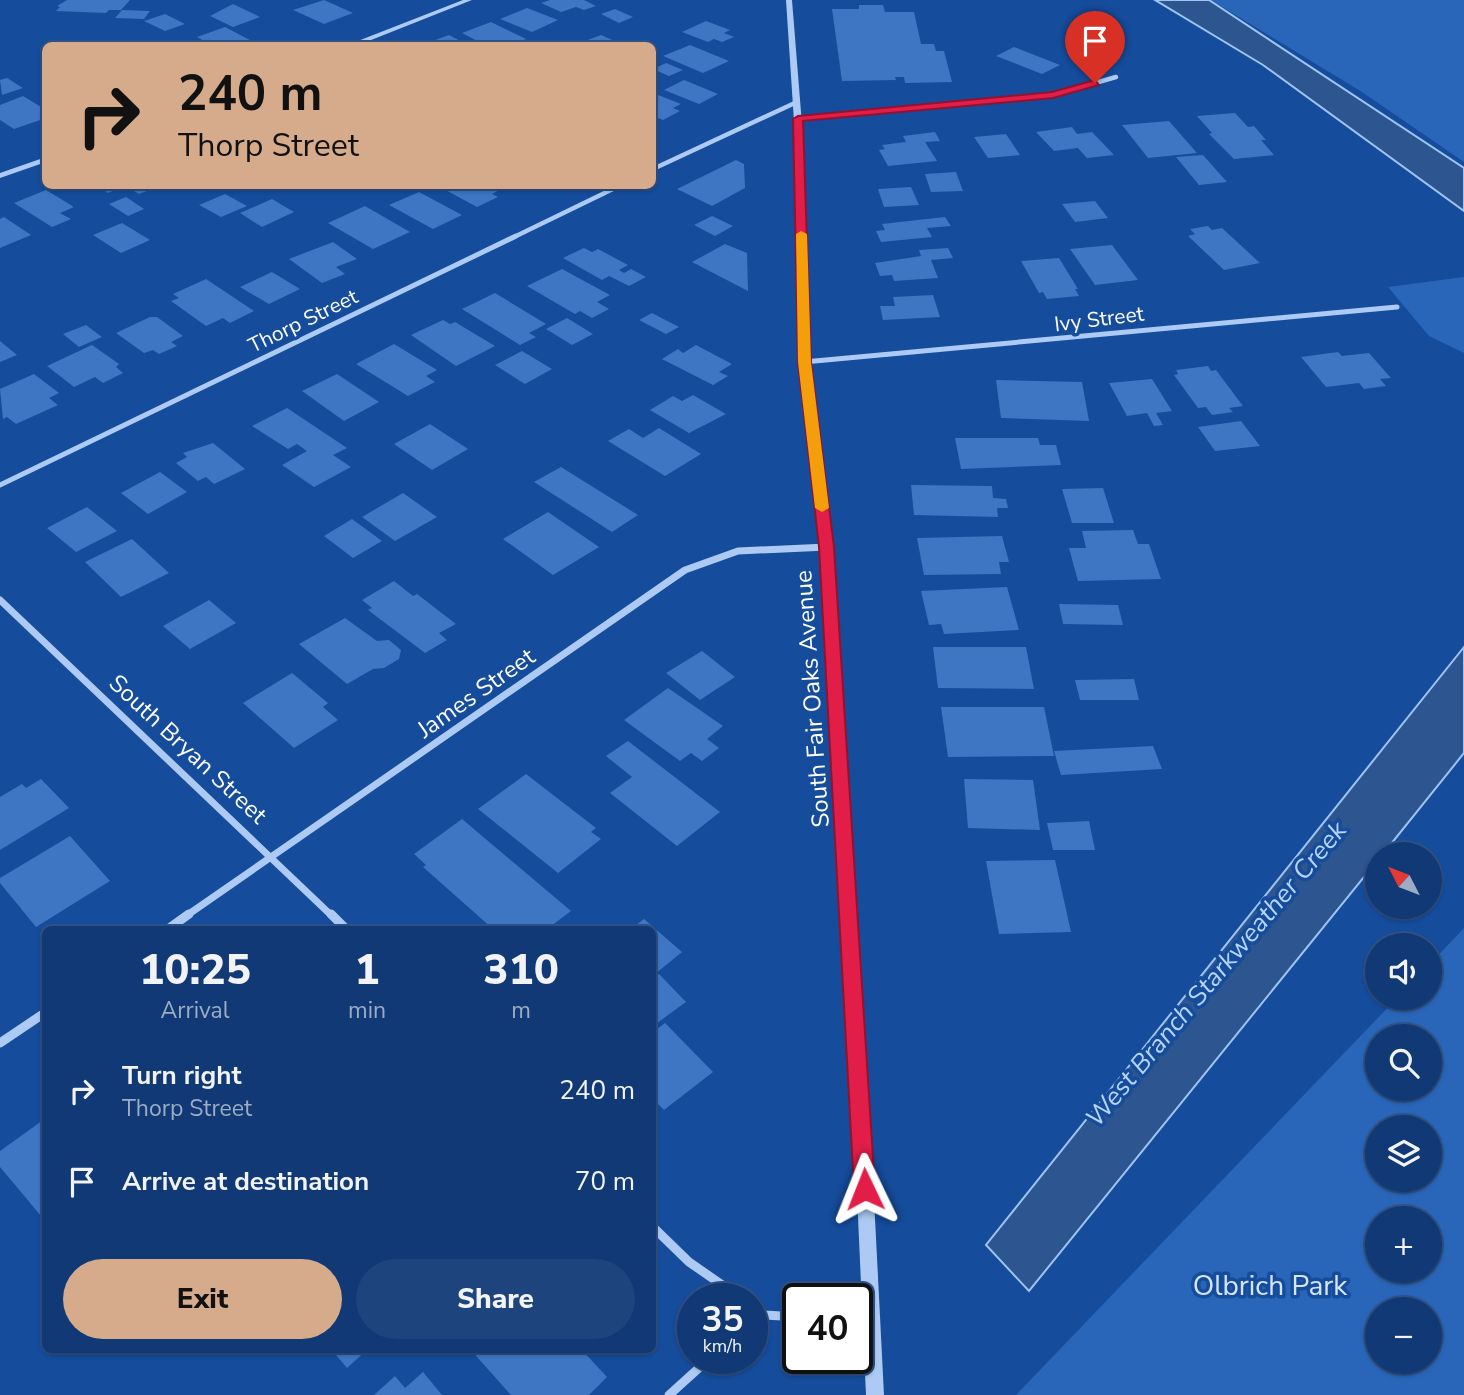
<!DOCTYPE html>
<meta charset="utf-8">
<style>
body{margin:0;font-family:"Nunito Sans",sans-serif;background:#1e447d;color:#f1f3f6;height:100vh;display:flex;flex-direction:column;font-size:26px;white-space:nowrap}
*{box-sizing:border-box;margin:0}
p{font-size:23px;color:#9cacc5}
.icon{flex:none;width:38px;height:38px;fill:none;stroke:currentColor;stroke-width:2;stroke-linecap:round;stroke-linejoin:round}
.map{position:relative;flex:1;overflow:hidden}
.details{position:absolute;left:42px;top:926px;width:614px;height:427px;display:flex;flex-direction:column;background:#103975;border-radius:10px;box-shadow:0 2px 5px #0004,0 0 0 2px #305387}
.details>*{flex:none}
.banner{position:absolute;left:42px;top:42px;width:614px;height:147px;border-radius:10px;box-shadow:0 2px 5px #0004,0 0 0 2px #305387;background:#d6ab8b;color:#111;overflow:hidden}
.needle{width:46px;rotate:312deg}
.tools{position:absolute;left:1365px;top:842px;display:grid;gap:14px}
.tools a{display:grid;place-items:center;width:77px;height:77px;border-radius:50%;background:#103975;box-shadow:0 2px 5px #0004,0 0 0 2px #305387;font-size:35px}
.speed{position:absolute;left:677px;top:1283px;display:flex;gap:14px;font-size:35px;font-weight:700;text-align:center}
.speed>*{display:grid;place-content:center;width:91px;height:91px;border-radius:50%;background:#103975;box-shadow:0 2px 5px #0004,0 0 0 2px #305387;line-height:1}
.speed small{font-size:18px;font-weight:400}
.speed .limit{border:4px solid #111;border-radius:10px;background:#fff;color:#111}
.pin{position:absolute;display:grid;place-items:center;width:60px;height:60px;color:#fff;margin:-72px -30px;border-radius:50% 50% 50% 0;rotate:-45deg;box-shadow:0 0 7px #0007}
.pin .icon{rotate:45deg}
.me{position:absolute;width:77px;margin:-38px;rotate:358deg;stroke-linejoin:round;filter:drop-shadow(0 0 5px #0008)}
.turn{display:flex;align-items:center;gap:24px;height:147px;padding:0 21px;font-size:32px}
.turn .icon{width:91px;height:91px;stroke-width:2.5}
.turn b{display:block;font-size:49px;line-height:60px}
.eta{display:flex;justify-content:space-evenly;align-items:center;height:119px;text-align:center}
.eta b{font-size:42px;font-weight:800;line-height:49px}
.primary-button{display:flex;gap:14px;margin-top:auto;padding:14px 21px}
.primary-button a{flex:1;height:80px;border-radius:42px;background:#d6ab8b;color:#111;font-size:28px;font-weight:800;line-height:80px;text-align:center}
.primary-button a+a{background:#1e447d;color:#f1f3f6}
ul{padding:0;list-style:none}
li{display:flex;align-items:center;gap:21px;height:91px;padding:0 21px}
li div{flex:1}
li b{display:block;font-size:26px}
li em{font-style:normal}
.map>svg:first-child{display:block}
.green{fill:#2966ba;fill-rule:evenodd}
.water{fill:#2d5590;stroke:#9ec4f5;stroke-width:2}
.building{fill:#3e76c3}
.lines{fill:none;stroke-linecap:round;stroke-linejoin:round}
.minor-far3{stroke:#accaf3;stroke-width:4.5}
.minor-far2{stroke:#accaf3;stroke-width:5}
.minor-far1{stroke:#accaf3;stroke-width:7}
.minor{stroke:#accaf3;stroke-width:9}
.tertiary{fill:#accaf3;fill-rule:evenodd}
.route{fill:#e11d48;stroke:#92132f;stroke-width:2}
.slow{fill:#f59e0b}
.labels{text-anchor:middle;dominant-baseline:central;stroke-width:7;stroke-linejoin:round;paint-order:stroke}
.far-street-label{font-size:21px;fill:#fff;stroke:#154c9c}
.street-label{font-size:24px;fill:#fff;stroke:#154c9c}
.water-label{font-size:26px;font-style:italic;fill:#b8d4f9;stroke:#154c9c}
.near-park-label{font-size:28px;fill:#d4e5fd;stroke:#154c9c}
</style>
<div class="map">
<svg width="1464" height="1395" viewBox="0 0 1464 1395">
<rect width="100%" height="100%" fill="#154c9c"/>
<path class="green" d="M1211 0H1464V162L1362 92Z
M1464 277V353L1429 336 1388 287Z
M1464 928V1395H1016L1397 998H1430V964ZM1377 1036H1430V1088H1377ZM1377 1127H1430V1180H1377ZM1377 1218H1430V1270H1377ZM1377 1309H1430V1362H1377Z"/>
<path class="water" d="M1155 0H1209L1464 168V211L1263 65Z
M1464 647V753L1383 854H1377V861L1029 1291 986 1245Z"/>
<path class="building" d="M67 0H130L121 10H109L106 13 56 11 60 7 57 6Z
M324 0 353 13 324 24 293 10Z
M550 0H584L596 6 584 10 576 7 561 12 541 3Z
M233 4 260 17 233 27 210 16Z
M859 5H883L885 12H914L921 44H934L936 51H944L952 82 905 83 904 77H895L896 80 842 81 832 9H859Z
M527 8 558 20 532 32 500 19Z
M615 9 633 17 619 23 601 14Z
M122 10 150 11 144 19 115 18Z
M165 14 185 24 165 31 144 21Z
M706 21 730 30 724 33 734 37 722 42 714 39 708 42 682 32Z
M491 22 526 39 510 46H487L462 33Z
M225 27 261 46H213L197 37Z
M449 35 470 46 427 43Z
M601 35 626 46H574V45Z
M690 45 729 61 703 73 663 56Z
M1014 47 1060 65 1042 74 996 56Z
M666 63 683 70 669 76 653 69Z
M7 78 23 88 2 95 0 80Z
M684 80 718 94 699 104 664 90Z
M653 93 681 104 673 108 680 111 663 120 653 116Z
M23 96 46 110V118L14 129 0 120V105Z
M1235 113 1248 127 1254 126 1266 140H1261L1274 155 1234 159 1209 134 1212 133 1197 116Z
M1169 121 1197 153 1148 158 1122 125Z
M1072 127 1077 134 1092 132 1114 155 1087 158 1078 148 1054 151 1036 132Z
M935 132 940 141 925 142 937 161 888 166 879 150 885 149 882 145 906 142 903 136Z
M1006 134 1020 155 988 158 974 137Z
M1203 155 1227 182 1199 185 1176 157Z
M736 160 744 164 745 188 712 206 677 189Z
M956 172 963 191 931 192 925 174Z
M97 186H160L139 194 126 186 108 193Z
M438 186H498L503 188 492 194 498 197 477 207Z
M911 187 919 205 884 207 878 189Z
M46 190 74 207 60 213 71 219 52 227 14 203Z
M419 192 462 215 433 229 389 205Z
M225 194 247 206 221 217 199 205Z
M126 197 144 209 128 216 109 204Z
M272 199 294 212 262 227 240 213Z
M1095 201 1108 218 1075 222 1062 204Z
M365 206 410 232 373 249 328 223Z
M712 216 733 226 715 236 694 225Z
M4 217 31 235 0 248V219Z
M945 217 951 226 927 228 932 237 881 242 876 231 885 230 882 224Z
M122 223 150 240 121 253 93 235Z
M1208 226 1212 230 1222 228 1260 263 1224 270 1188 236 1195 234 1190 229Z
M333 242 357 259 336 267 345 274 322 283 289 259Z
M725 244 747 253 748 291 692 262Z
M1112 245 1138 280 1095 285 1070 249Z
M584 248 592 252 598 249 628 265 619 270 624 273 631 269 646 277 629 286 609 276 602 280 563 258Z
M948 248 953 258 931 260 938 278 894 281 892 275 880 276 875 263 921 256 919 250Z
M1059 258 1078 289H1075L1079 296 1047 299 1043 292 1039 293 1021 261Z
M562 269 610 295 597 302 609 309 592 318 580 311 575 314 527 286Z
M272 272 300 289 269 304 240 287Z
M206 279 254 311 230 323 223 318 206 326 171 301 179 298 173 294Z
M495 293 546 324 529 333 536 337 520 345 462 309Z
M933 295 940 317 883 320 880 306H895L893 297Z
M652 313 679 327 666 334 639 320Z
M150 317H157L183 336 171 342 177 346 159 354 153 350 144 353 116 333Z
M567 318 593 334 572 345 546 329Z
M443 320 450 324 455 322 495 346 456 366 411 335Z
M86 325 102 337 79 347 63 334Z
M0 341 17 355 0 362Z
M394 344 437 370 426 376 435 382 408 396 356 364Z
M92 345 119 364 116 367 123 373 103 383 95 377 74 387 47 366Z
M696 345 732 364 719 372 728 376 713 385 662 359 678 349 683 353Z
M522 351 552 369 525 384 495 365Z
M1338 352 1342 356 1369 353 1391 378 1380 379 1386 386 1364 389 1359 383 1326 387 1301 357Z
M1208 366 1211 371 1216 370 1243 406 1229 408 1233 412 1212 415 1206 407 1198 408 1174 375 1178 374 1176 370Z
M34 374 59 393 49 398 58 405 16 424 7 417 3 419 0 389Z
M337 374 379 402 344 421 302 391Z
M1152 379 1172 411 1156 413 1163 425 1154 426 1147 413 1127 416 1109 383Z
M996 380 1082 382 1089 421 1001 418Z
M693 395 726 414 689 433 650 410 673 396 682 401Z
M287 408 347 448 333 455 351 467 314 487 282 465 307 451 297 444 288 449 252 426Z
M1241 421 1260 446 1215 451 1198 427Z
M430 424 468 449 432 470 394 444Z
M659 428 701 454 665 476 608 441 629 429 643 438Z
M955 438H1038L1040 445H1056L1061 465 961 469Z
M213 443 245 469 214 484 206 477 198 481 176 463 187 457 183 453Z
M561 467 638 515 612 532 534 482Z
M160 472 187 492 148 514 121 493Z
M911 485 992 486 993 498 1006 499 1008 508H997L998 517 914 515Z
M1103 488 1114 523H1072L1062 489Z
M403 493 437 517 395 541 362 517Z
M87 507 117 531 76 552 47 528Z
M548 512 599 547 553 575 503 539Z
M352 519 382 541 353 558 324 536Z
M1133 530 1138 544H1149L1161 579 1078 581 1069 548H1086L1082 531Z
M1002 536 1009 562H999L1001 574 924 575 917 538Z
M132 539 169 573 121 597 85 562Z
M394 581 413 596 417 594 456 624 439 633 447 640 425 653 368 610 372 608 362 600Z
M1007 587 1019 630 944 634 941 624 929 625 921 591Z
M209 600 236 623 190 649 163 626Z
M1059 604 1118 605 1123 625 1063 624Z
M345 618 377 641 389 640 401 650 399 659 384 668 373 669 347 684 299 644Z
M933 647H1026L1034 689 938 688Z
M702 651 735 677 700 700 666 673Z
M292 673 328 703 323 707 338 720 294 748 243 703Z
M1134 679 1139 700H1080L1075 680Z
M668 688 723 726 707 739 719 748 702 761 691 753 680 761 624 720Z
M941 707H1044L1054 756 948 757Z
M628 741 720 812 677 846 610 793 632 777 606 756Z
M1153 746 1162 769 1061 775 1054 751Z
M526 774 596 828 591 832 601 839 558 873 478 809Z
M41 779 69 808 0 850V797L22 784 26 788Z
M964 779 1033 780 1040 830 968 828Z
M462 819 571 911 547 929H493L423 867 426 865 414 854Z
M1089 821 1095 850H1053L1047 823Z
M70 836 110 881 36 927 0 883V878Z
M1055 860 1071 932 999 934 986 861Z
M644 919 682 952 655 974 653 929H631Z
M659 974 686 1002 653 1026V979Z
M665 1023 713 1072 664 1110 653 1099V1032Z
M46 1118V1212L41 1216 0 1167V1151Z
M331 1349H368L347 1368Z
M470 1349H581L607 1377 589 1395H511Z
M423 1372 442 1395H374L395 1376 405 1388Z"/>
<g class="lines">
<path class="minor-far3" d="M798 119 1053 95 1116 77
M653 169 797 102
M512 238 619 186"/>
<path class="minor-far2" d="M804 362 1397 307
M0 485 516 236"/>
<path class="minor-far1" d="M0 600 332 916
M186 916 685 570 738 551 827 547"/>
<path class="minor" d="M331 914 346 929
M168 929 189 914
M0 1043 46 1012
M653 1227 689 1262 741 1298
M752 1306 765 1315 798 1317
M752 1325 765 1315
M669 1395 710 1358"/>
<path class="tertiary" d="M463 0H472L356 46H345Z
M786 0H792L803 137 809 362 833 547 867 1061 884 1395H866L851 1061 821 547 799 362 795 137Z
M46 157V162L0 178V173Z"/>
</g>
<path class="route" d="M1095 80 1099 85 1053 98 803 121 811 362 834 547 875 1189 872 1196 865 1199 857 1196 854 1189 819 547 798 362 793 119 798 116 1052 92Z"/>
<path class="slow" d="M801 231 807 234 811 362 829 508 822 512 815 508 798 362 796 234Z"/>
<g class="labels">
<g class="far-street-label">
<text transform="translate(1099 319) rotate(-7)">Ivy Street</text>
<text transform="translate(303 321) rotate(-26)">Thorp Street</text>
</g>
<g class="street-label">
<text transform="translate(476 693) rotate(-35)">James Street</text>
<text transform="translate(812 699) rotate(-94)">South Fair Oaks Avenue</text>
<text transform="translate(188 749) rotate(43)">South Bryan Street</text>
</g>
<g class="water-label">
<text transform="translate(1216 974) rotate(-50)">West Branch Starkweather Creek</text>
</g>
<g class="near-park-label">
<text x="1270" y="1286">Olbrich Park</text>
</g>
</g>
</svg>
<div class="tools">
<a><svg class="needle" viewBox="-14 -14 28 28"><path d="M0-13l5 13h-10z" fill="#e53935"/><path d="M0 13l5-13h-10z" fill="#9cacc5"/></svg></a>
<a><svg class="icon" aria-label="sound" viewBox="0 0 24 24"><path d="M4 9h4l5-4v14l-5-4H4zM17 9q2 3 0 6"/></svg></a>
<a><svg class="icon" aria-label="search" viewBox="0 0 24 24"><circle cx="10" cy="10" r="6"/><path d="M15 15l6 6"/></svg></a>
<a><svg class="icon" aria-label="layers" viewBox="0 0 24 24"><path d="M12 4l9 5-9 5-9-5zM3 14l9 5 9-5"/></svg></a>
<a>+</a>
<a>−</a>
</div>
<div class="speed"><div>35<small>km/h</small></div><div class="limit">40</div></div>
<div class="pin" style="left:1095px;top:83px;background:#d93025"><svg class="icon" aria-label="arrive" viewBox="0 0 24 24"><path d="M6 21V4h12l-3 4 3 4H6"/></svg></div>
<svg class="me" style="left:865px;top:1189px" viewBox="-20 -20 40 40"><path d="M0-17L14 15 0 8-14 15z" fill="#e11d48" stroke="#fff" stroke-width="4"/></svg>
<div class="banner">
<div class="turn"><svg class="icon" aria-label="right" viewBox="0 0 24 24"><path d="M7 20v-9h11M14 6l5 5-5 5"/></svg><div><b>240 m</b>Thorp Street</div></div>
</div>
<section class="details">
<div class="eta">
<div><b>10:25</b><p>Arrival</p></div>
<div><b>1</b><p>min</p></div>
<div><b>310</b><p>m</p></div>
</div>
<ul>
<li><svg class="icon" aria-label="right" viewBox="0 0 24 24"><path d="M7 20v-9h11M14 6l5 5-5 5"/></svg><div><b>Turn right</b><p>Thorp Street</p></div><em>240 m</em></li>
<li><svg class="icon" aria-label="arrive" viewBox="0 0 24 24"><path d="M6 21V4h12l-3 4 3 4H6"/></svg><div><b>Arrive at destination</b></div><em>70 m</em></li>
</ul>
<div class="primary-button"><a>Exit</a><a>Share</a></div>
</section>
</div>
